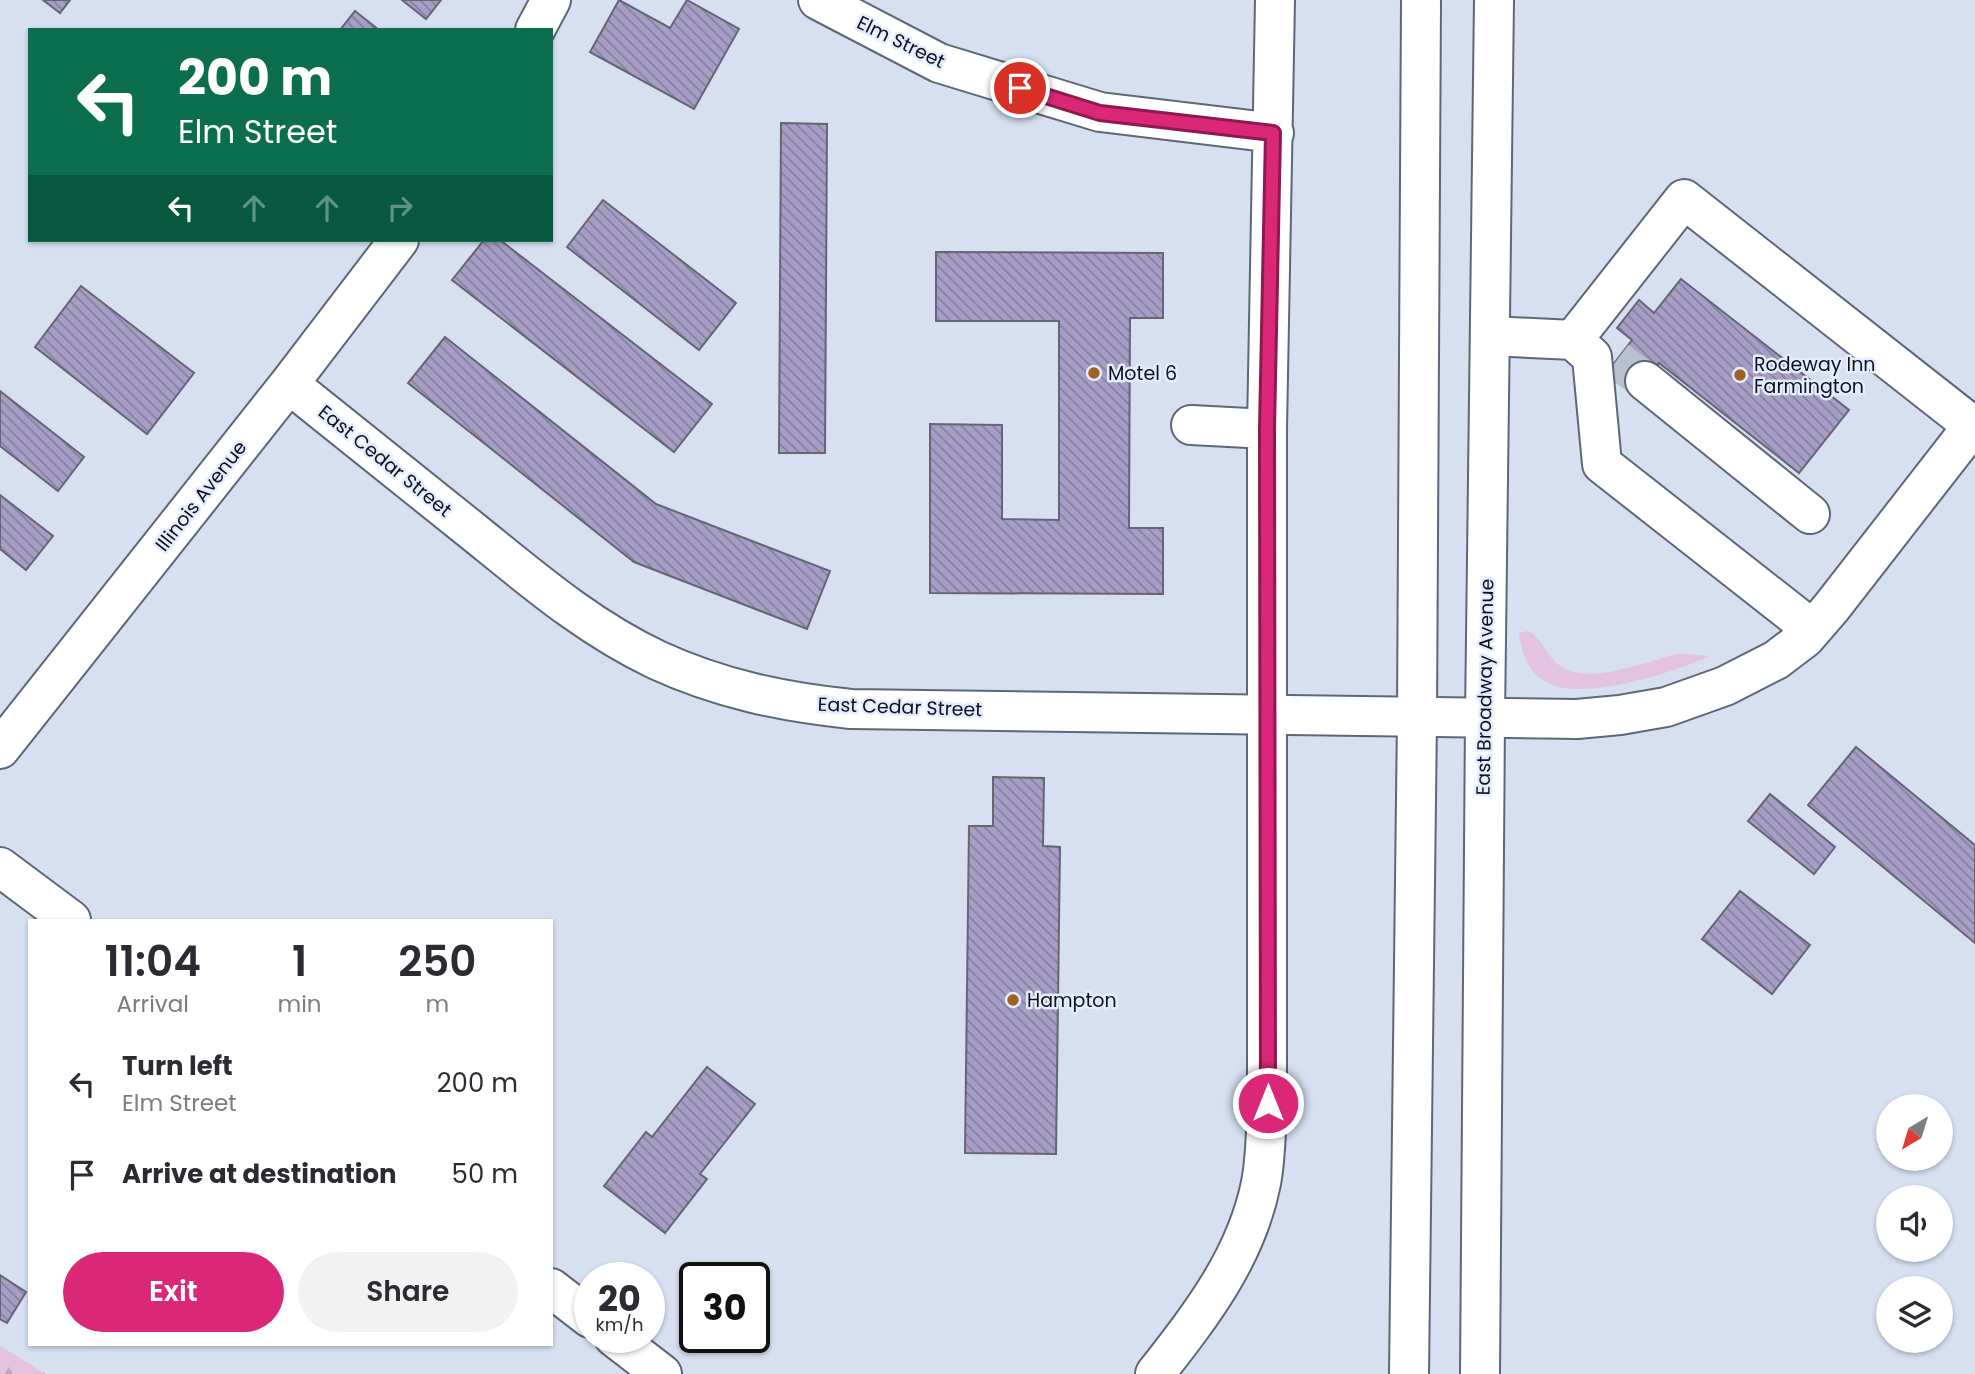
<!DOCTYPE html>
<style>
body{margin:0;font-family:Poppins,sans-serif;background:#f2f2f3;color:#2b2b33;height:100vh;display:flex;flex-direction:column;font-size:26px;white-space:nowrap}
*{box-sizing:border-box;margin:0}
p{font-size:23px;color:#7c7c81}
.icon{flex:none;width:38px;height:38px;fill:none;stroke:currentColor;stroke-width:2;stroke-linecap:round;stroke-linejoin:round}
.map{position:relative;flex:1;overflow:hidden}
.details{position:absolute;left:28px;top:919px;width:525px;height:427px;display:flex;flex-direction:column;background:#fff;border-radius:0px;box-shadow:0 2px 5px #0004}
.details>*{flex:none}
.banner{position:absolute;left:28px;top:28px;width:525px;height:214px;border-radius:0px;box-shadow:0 2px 5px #0004;background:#0b6e4f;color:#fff;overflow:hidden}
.needle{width:46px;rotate:218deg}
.tools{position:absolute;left:1876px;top:1094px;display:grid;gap:14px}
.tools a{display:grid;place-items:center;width:77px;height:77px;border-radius:50%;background:#fff;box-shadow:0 2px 5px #0004;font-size:35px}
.speed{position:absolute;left:574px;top:1262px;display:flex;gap:14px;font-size:35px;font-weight:700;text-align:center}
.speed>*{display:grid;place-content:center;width:91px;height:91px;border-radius:50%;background:#fff;box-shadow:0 2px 5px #0004;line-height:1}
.speed small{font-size:18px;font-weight:400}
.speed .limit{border:4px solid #111;border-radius:10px;background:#fff;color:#111}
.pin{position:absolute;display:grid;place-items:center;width:60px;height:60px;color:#fff;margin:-30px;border:4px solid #fff;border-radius:50%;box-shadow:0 2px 7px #0007}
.me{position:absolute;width:77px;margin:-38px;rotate:0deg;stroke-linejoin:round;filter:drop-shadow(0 0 5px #0008)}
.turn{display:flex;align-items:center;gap:24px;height:147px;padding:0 35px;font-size:32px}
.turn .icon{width:91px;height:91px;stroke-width:2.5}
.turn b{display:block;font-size:49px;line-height:60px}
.lanes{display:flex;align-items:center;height:66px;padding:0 35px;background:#0003;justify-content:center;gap:35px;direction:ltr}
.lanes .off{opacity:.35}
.eta{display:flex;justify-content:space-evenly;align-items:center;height:119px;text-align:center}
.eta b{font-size:42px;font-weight:600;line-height:49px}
.primary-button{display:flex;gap:14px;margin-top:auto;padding:14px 35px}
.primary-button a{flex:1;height:80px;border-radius:42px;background:#db2777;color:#fff;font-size:28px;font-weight:600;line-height:80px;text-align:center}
.primary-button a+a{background:#f2f2f3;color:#2b2b33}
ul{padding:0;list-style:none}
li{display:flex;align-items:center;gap:21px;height:91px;padding:0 35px}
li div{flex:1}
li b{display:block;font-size:26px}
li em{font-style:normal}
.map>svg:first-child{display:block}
.green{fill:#e4c2e3}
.forest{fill:url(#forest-firs)}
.building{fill:url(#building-back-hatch);stroke:#676475;stroke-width:2}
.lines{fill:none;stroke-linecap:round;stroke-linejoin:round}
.minor-tunnel{stroke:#b8c1d0;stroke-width:38;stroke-dasharray:38 19;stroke-linecap:butt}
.minor-casing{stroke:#5e6776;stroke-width:42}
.major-casing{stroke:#5e6776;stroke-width:42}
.minor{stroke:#fff;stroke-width:38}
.major{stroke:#fff;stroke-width:38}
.route-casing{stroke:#8e194d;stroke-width:18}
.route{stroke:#db2777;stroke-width:12}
.poi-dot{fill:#9e6323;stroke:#e3edff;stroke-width:2.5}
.labels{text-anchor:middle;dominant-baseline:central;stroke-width:5;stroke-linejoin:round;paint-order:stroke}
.street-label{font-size:19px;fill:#0f1218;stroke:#e3edff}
.poi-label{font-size:19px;fill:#0f1218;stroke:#e3edff;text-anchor:start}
</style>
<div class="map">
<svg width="1975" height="1374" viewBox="0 0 1975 1374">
<defs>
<pattern id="forest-firs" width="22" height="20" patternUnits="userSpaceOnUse" patternTransform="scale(1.75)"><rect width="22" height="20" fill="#e4c2e3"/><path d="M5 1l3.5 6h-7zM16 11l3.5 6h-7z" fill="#c2a6c2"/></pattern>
<pattern id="building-back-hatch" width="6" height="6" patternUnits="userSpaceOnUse" patternTransform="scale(1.75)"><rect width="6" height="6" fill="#a69ec5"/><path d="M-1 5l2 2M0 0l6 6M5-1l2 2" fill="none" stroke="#867f9f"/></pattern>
</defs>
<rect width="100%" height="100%" fill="#d6e0f1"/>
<path class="green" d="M1528 631C1546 640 1546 663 1571 671 1598 679 1630 667 1656 660 1663 658 1671 655 1677 654 1688 653 1700 656 1710 656 1674 672 1584 702 1548 683 1529 674 1521 652 1519 633Z"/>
<path class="forest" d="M0 1346 46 1374H0Z"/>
<path class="building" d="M43 0H70L60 13Z
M402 0H441L426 19Z
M619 0 670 28 687 0 739 29 694 109 590 52Z
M355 11 379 30H340Z
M781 123 827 124 825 453H779Z
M603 200 736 303 699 350 567 247Z
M484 240H500L712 404 674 452 452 280Z
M936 252 1163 253V318H1130L1129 528H1163V594L930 593V424L1002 425V519L1059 520V321H936Z
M1681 279 1849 410 1799 473 1659 363 1636 391 1609 370 1632 340 1617 328 1639 300 1654 313Z
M81 286 194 373 147 434 35 347Z
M445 337 656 504 830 571 807 629 634 562 408 383Z
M0 391 84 457 58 491 0 446Z
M0 495 53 536 26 570 0 549Z
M1856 747 1975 845V943L1808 805Z
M993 777 1044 778 1043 846 1060 847 1056 1154 965 1153 969 826H993Z
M1770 794 1835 847 1814 874 1748 821Z
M1740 891 1810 945 1772 994 1702 939Z
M707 1067 755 1104 700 1174 707 1179 665 1233 604 1186 646 1132 652 1137Z
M0 1275 26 1292 7 1323 0 1319Z"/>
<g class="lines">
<path class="minor-tunnel" d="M1617 360 1645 381"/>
<g class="minor-casing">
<path id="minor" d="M818 0 939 63 1100 112 1274 133
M535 30 551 0
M1490 336 1573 340 1591 356
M1573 340 1684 199 1973 426
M1592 357 1602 464 1812 629
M1645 381 1810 514
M289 384C351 434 413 484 475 533 533 580 589 628 657 660 720 689 783 702 851 709L1577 719 1620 715 1666 707 1725 686 1776 660 1805 638 1831 608 1975 423
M1191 425 1267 429
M0 749 289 384 399 240
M1155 1374C1201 1315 1246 1258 1261 1183 1266 1157 1266 1130 1267 1103V429L1275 0"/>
</g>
<g class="major-casing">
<path id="major" d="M0 867 71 920
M551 1288 590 1318
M614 1337 662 1374
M1409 1374 1417 717 1421 0
M1480 1374 1485 718 1494 0"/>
</g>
<use href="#minor" class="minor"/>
<use href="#major" class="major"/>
</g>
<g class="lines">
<g class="route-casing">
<path id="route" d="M1020 88 1100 113 1273 133 1267 429 1268 1103"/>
</g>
<use href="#route" class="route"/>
</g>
<g class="poi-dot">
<circle cx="1094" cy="373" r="7"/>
<circle cx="1740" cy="375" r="7"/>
<circle cx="1013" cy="1000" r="7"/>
</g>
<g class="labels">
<g class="street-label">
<text transform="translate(901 42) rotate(26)">Elm Street</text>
<text transform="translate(385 461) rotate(39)">East Cedar Street</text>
<text transform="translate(201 496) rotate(-52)">Illinois Avenue</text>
<text transform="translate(1485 687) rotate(-89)">East Broadway Avenue</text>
<text transform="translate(900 707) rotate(2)">East Cedar Street</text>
</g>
<g class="poi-label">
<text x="1754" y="364">Rodeway Inn<tspan x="1754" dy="22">Farmington</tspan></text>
<text x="1108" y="373">Motel 6</text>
<text x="1027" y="1000">Hampton</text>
</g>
</g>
</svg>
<div class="tools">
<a><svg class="needle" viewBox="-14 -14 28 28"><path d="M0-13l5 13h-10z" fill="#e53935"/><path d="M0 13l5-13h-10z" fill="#7c7c81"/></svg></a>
<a><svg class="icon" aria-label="sound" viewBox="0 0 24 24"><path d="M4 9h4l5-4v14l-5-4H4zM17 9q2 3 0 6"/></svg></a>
<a><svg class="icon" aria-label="layers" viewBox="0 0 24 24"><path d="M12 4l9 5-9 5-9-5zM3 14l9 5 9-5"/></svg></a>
</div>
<div class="speed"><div>20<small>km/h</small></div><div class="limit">30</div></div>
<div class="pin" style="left:1020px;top:88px;background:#d93025"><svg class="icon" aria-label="arrive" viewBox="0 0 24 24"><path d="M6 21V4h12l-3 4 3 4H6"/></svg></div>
<svg class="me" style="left:1268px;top:1103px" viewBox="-20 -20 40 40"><circle r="17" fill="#db2777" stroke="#fff" stroke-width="3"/><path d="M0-11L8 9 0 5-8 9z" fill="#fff"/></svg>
<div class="banner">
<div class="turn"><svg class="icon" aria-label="left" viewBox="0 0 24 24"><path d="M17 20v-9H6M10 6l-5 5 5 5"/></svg><div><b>200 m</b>Elm Street</div></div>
<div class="lanes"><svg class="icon" aria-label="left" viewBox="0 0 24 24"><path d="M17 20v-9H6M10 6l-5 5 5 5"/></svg><svg class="icon off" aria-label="ahead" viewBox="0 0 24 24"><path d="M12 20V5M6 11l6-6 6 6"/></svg><svg class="icon off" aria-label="ahead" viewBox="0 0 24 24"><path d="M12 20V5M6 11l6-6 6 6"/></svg><svg class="icon off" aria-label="right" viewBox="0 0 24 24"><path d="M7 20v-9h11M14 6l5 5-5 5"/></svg></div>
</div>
<section class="details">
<div class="eta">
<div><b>11:04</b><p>Arrival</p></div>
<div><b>1</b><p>min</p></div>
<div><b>250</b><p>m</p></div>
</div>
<ul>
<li><svg class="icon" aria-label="left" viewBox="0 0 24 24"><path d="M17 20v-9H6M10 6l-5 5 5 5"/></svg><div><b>Turn left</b><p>Elm Street</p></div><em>200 m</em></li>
<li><svg class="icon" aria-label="arrive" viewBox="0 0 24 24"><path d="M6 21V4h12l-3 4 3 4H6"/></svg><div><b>Arrive at destination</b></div><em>50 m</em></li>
</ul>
<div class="primary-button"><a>Exit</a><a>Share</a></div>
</section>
</div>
